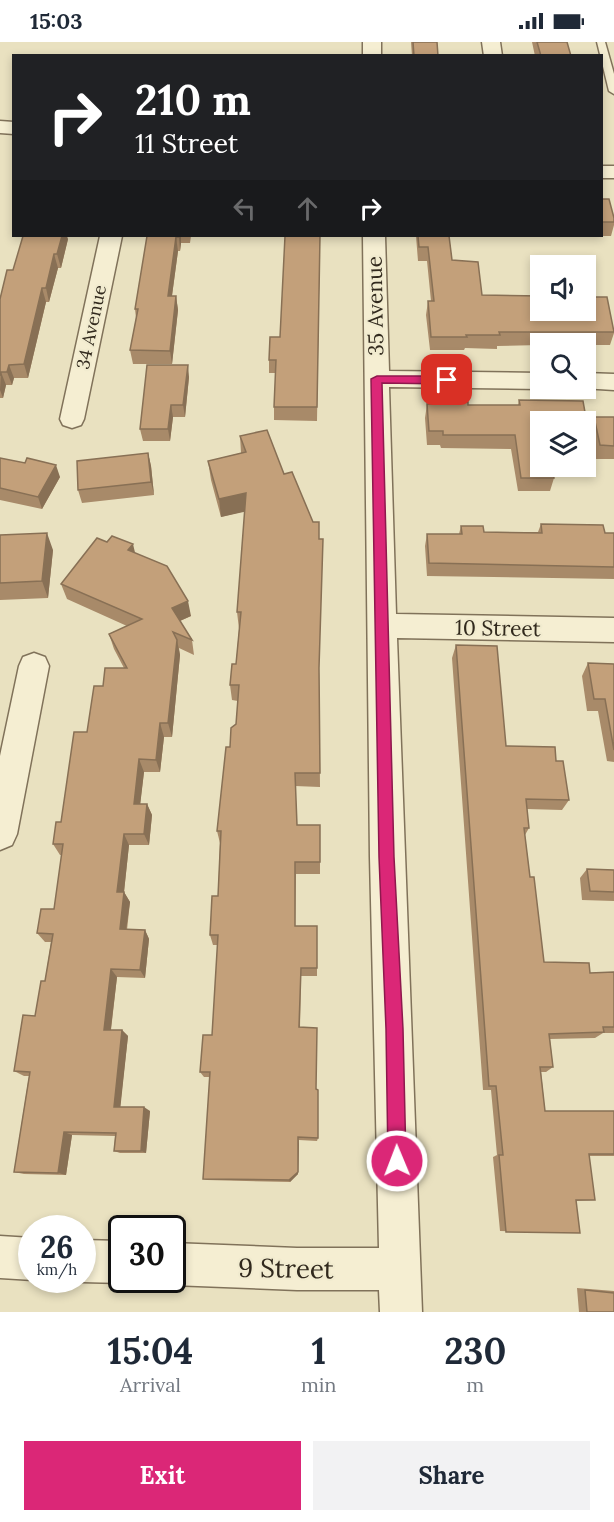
<!DOCTYPE html>
<style>
body{margin:0;font-family:Lora,serif;background:#f2f2f3;color:#1f2937;height:100vh;display:flex;flex-direction:column;font-size:22px;white-space:nowrap}
*{box-sizing:border-box;margin:0}
p{font-size:20px;color:#747a83}
.icon{flex:none;width:33px;height:33px;fill:none;stroke:currentColor;stroke-width:2;stroke-linecap:round;stroke-linejoin:round}
.map{position:relative;height:1270px;overflow:hidden}
.drawer{display:flex;flex-direction:column;background:#fff;flex:1}
.drawer>*{flex:none}
.hud{position:absolute;left:12px;top:12px;width:591px;height:183px;border-radius:0px;box-shadow:0 3px 9px #0003;background:#202124;color:#fff;overflow:hidden}
.controls{position:absolute;left:530px;top:213px;display:grid;gap:12px}
.controls a{display:grid;place-items:center;width:66px;height:66px;border-radius:0px;background:#fff;box-shadow:0 3px 9px #0003;font-size:30px}
.speed{position:absolute;left:18px;top:1173px;display:flex;gap:12px;font-size:30px;font-weight:700;text-align:center}
.speed>*{display:grid;place-content:center;width:78px;height:78px;border-radius:50%;background:#fff;box-shadow:0 3px 9px #0003;line-height:1}
.speed small{font-size:15px;font-weight:400}
.speed .limit{border:3px solid #111;border-radius:9px;background:#fff;color:#111}
.pin{position:absolute;display:grid;place-items:center;width:51px;height:51px;color:#fff;margin:-26px;border-radius:12px;box-shadow:0 3px 9px #0006}
.me{position:absolute;width:66px;margin:-33px;rotate:359deg;stroke-linejoin:round;filter:drop-shadow(0 0 4px #0008)}
.turn{display:flex;align-items:center;gap:21px;height:126px;padding:0 24px;font-size:27px}
.turn .icon{width:78px;height:78px;stroke-width:2.5}
.turn b{display:block;font-size:42px;line-height:51px}
.lanes{display:flex;align-items:center;height:57px;padding:0 24px;background:#0003;justify-content:center;gap:30px;direction:ltr}
.lanes .off{opacity:.35}
.eta{display:flex;justify-content:space-evenly;align-items:center;height:102px;text-align:center}
.eta b{font-size:36px;font-weight:700;line-height:42px}
.cta{display:flex;gap:12px;margin-top:auto;padding:12px 24px}
.cta a{flex:1;height:69px;border-radius:0px;background:#db2777;color:#fff;font-size:24px;font-weight:700;line-height:69px;text-align:center}
.cta a+a{background:#f2f2f3;color:#1f2937}
.status{display:flex;justify-content:space-between;align-items:center;height:42px;padding:0 30px;background:#fff;direction:ltr}
.status svg{height:16px;fill:currentColor}
.map>svg:first-child{display:block}
.lines{fill:none;stroke-linecap:round;stroke-linejoin:round}
.service-casing{stroke:#80725a;stroke-width:3}
.minor-casing{stroke:#80725a;stroke-width:3}
.service{fill:#f5eed2;fill-rule:evenodd}
.minor{fill:#f5eed2;fill-rule:evenodd}
.wall{fill:#a88a69}
.shaded-wall{fill:#887055}
.building{fill:#c3a07a;stroke:#887055;stroke-width:1.5}
.route{fill:#db2777;stroke:#8e194d;stroke-width:1.5}
.labels{text-anchor:middle;dominant-baseline:central;stroke-width:4.5;stroke-linejoin:round;paint-order:stroke}
.far-street-label{font-size:18px;fill:#31291d;stroke:#f1ebcf}
.street-label{font-size:21px;fill:#31291d;stroke:#f1ebcf}
.near-street-label{font-size:26px;fill:#31291d;stroke:#f1ebcf}
</style>
<div class="status"><b>15:03</b><svg viewBox="0 0 49 12"><path d="M0 12V9h3v3zM5 12V6h3v6zM10 12V3h3v9zM15 12V0h3v12zM26 1h20v11H26zM47 4h2v5h-2z"/></svg></div>
<div class="map">
<svg width="614" height="1270" viewBox="0 0 614 1270">
<rect width="100%" height="100%" fill="#e9e1c0"/>
<g class="lines">
<g class="service-casing">
<path id="service" d="M597 0H605L614 32V52L609 49Z"/>
</g>
<g class="minor-casing">
<path id="minor" d="M363 0H381V14H363Z
M482 0H500L502 14H484Z
M0 79 14 80V92L0 91Z
M602 124H614V136H602Z
M100 194H122L84 377 81 383 72 386 63 383 60 377Z
M363 194H385L389 329 540 331V346H543L540 347 389 345 396 572 614 576V600L397 596 422 1270H380L379 1248H297L172 1243 159 1238H172V1201L297 1206H379L370 815Z
M585 331 614 332V348L582 346H585Z
M34 611 45 615 49 624 17 792 12 803 0 808V714L19 624 23 615Z
M0 1194 32 1196 33 1238 0 1236Z
M82 1198 122 1199V1238H130L122 1241 82 1240 77 1238H82Z"/>
</g>
<use href="#service" class="service"/>
<use href="#minor" class="minor"/>
</g>
<path class="wall" d="M411 0H437L438 14H412Z
M532 0H567L571 14H535Z
M602 157 614 176V183L611 194H574H602Z
M147 194H191L190 201H181L180 209H178L172 254H176L178 268 172 322H133L130 308 136 276 135 267Z
M320 194 317 379 274 378V365L276 331H269V318L280 295Z
M416 194H449L452 218 482 253 592 255 614 287V291L610 303H585V302H540V303L497 304V307L465 306 464 308H430L426 273 428 259H431L427 219H418Z
M68 197 61 226H58L49 260H46L28 336H14L12 343H6L3 356H0V257L13 228Z
M189 335 185 375H173L170 399H143L140 387Z
M519 358 583 359 588 387 585 396V380H540V424H552L554 436 550 449H518L511 407 441 406 440 403H427L425 376 427 362 468 360V363H518Z
M594 375H614V417H595L589 389Z
M267 388 319 629 320 745 295 744 297 783H320V832H296L295 884 317 926V934H301L300 986 316 1047 318 1096 317 1099 299 1098 298 1132 290 1140 207 1138 203 1137 210 1035H204L200 1030 212 993 218 903H213L210 893 218 854 220 801 217 789 230 705 236 682 238 659 232 658 230 643 236 622 239 587 237 570 245 469 221 475 211 438 208 419 241 411 240 394Z
M148 411 151 424 154 453 82 461 78 448Z
M0 416 60 435 42 467 0 458Z
M541 482 605 491H614V537L427 534 425 504 427 492H459L461 484 484 490H538Z
M0 493 53 508 48 556 0 558Z
M135 511 191 574 180 579 192 598 194 613 179 606 180 613 172 695H164L160 730H144L140 762H147L152 773 149 803H129L124 850 130 860 127 888H145L149 897 145 936 117 935 111 988H122L128 994 120 1065 150 1069 146 1111H120L114 1109 115 1094 72 1093 66 1133 24 1132 14 1130 29 1034H24L14 1029 35 974 45 939 51 900H45L37 891 54 867 62 813H60L53 802 61 780 87 690 124 626 114 607 109 592 127 584 67 557 61 542Z
M456 603 506 704 556 719 569 758 562 768 527 767 529 786 525 793 530 835 544 920 590 931 614 930V991H603L595 996 550 997 553 1025 546 1030H541L545 1069H614V1114H589L595 1158 576 1159 580 1191 500 1189 493 1115 497 1113 491 1048H483L452 616Z
M588 621 614 622V720L607 719 598 669H587L582 634Z
M587 827 614 828V859L582 858 580 836Z
M577 1246 614 1249V1270H579Z"/>
<path class="shaded-wall" d="M62 194H67L68 197 61 226 57 212Z
M179 194H181V201L180 209Z
M176 195 178 209 170 268 168 254Z
M54 212 58 226 49 260 46 246Z
M42 246 46 260 28 336 24 322Z
M176 254 178 268 172 322 170 309Z
M9 323 14 336 12 343 7 330Z
M188 323 189 335 185 375 183 363Z
M1 330 6 343 3 356 0 348Z
M171 363 173 375 170 399 168 387Z
M148 411 151 424 154 453 151 440Z
M56 423 60 435 42 467 38 455Z
M246 451 248 469 221 475 219 457Z
M47 491 53 508 48 556 42 539Z
M133 502 137 519 128 508Z
M188 559 191 574 175 581 172 566Z
M177 598 180 613 172 695 168 681Z
M160 681 164 695 160 730 156 718Z
M139 717 144 730 139 773 134 762Z
M147 762 152 773 149 803 144 792Z
M124 792 129 803 123 859 117 850Z
M124 850 130 860 125 896 120 887Z
M145 888 149 897 145 936 140 928Z
M111 927 117 935 110 994 104 988Z
M122 988 128 994 120 1069 114 1065Z
M144 1065 150 1069 146 1111 141 1109Z
M64 1090 72 1093 66 1133 58 1131Z
M299 1098 298 1132 290 1140 289 1138Z"/>
<path class="building" d="M413 0H437L438 14H414Z
M537 0H567L571 14H541Z
M602 157H609L614 176V180H602Z
M23 194H62L57 212H54L46 246H42L24 322 9 323 7 330H1L0 334V257L7 228H13Z
M147 194H179V195H176L168 254H176L170 309 130 308 138 267H135Z
M285 194H320L317 365H274L276 318H269L270 295H280Z
M418 194H449L452 218 478 220 482 253 540 254V268H585V248H591L592 255H607L614 290H499L500 293H466L467 295H431L428 259H434L428 205H419Z
M147 323H188L183 363H171L168 387H140Z
M519 358 583 359 588 387H585V380H540V424H552L554 436H521L515 393H443V389H429L427 362 468 360V363H520Z
M594 375H614V404L600 403Z
M267 388 284 432 292 430 313 480H319V497H323L319 626 320 731H295L297 783H320V820H295V884H317V926H301L299 985 317 986 316 1047 318 1048V1096L298 1095V1130L289 1138 203 1137 210 1030H200L203 993H212L218 893H210L212 854H218L221 789H217L226 705H230L231 686 236 682 239 643H230L232 622H236L241 570H237L246 451 219 457 208 419 246 410 240 394Z
M148 411 151 440 78 448 77 419Z
M0 416 25 421 27 416 56 423 38 455 0 446Z
M541 482 603 483 605 491H614V525L429 521 427 492H462L461 484H483L484 490 542 491Z
M47 491 42 539 0 541V493Z
M112 494 133 502 128 508 167 524 188 559 172 566 192 598 173 590 177 598 168 681H160L156 718 139 717 134 762H147L144 792H124L117 850H124L120 887 145 888 140 928 111 927 104 988H122L114 1065H144L141 1109H114L116 1091 64 1090 58 1131 14 1130 30 1030 14 1029 23 973 35 974 41 939H45L53 892 37 891 41 867H54L63 802H53L56 780H61L74 690H87L94 644H103L105 626H127L109 592 142 577 61 542 97 496 107 500Z
M456 603 497 604 506 704 555 705 556 719H563L569 758 526 757 529 786H524L530 835H534L544 920 589 921 590 931 614 930V985H603L604 990 549 992 553 1025H540L545 1069H614V1112H589L595 1158H576L580 1191 506 1190 499 1113H503L496 1044H489Z
M588 621 614 622V708L605 657H594Z
M587 827 614 828V850L590 849Z
M585 1248 614 1251V1270H587Z"/>
<path class="route" d="M377 334H447L453 338 447 342 382 341 394 815 403 987 406 1119 403 1125 397 1128 391 1125 388 1119 386 987 379 815 371 337Z"/>
<g class="labels">
<g class="far-street-label">
<text transform="translate(91 285) rotate(-78)">34 Avenue</text>
</g>
<g class="street-label">
<text transform="translate(375 264) rotate(-91)">35 Avenue</text>
<text transform="translate(498 586) rotate(1)">10 Street</text>
</g>
<g class="near-street-label">
<text transform="translate(286 1226) rotate(1)">9 Street</text>
</g>
</g>
</svg>
<div class="controls">
<a><svg class="icon" aria-label="sound" viewBox="0 0 24 24"><path d="M4 9h4l5-4v14l-5-4H4zM17 9q2 3 0 6"/></svg></a>
<a><svg class="icon" aria-label="search" viewBox="0 0 24 24"><circle cx="10" cy="10" r="6"/><path d="M15 15l6 6"/></svg></a>
<a><svg class="icon" aria-label="layers" viewBox="0 0 24 24"><path d="M12 4l9 5-9 5-9-5zM3 14l9 5 9-5"/></svg></a>
</div>
<div class="speed"><div>26<small>km/h</small></div><div class="limit">30</div></div>
<div class="pin" style="left:447px;top:338px;background:#d93025"><svg class="icon" aria-label="arrive" viewBox="0 0 24 24"><path d="M6 21V4h12l-3 4 3 4H6"/></svg></div>
<svg class="me" style="left:397px;top:1119px" viewBox="-20 -20 40 40"><circle r="17" fill="#db2777" stroke="#fff" stroke-width="3"/><path d="M0-11L8 9 0 5-8 9z" fill="#fff"/></svg>
<div class="hud">
<div class="turn"><svg class="icon" aria-label="right" viewBox="0 0 24 24"><path d="M7 20v-9h11M14 6l5 5-5 5"/></svg><div><b>210 m</b>11 Street</div></div>
<div class="lanes"><svg class="icon off" aria-label="left" viewBox="0 0 24 24"><path d="M17 20v-9H6M10 6l-5 5 5 5"/></svg><svg class="icon off" aria-label="ahead" viewBox="0 0 24 24"><path d="M12 20V5M6 11l6-6 6 6"/></svg><svg class="icon" aria-label="right" viewBox="0 0 24 24"><path d="M7 20v-9h11M14 6l5 5-5 5"/></svg></div>
</div>
</div>
<section class="drawer">
<div class="eta">
<div><b>15:04</b><p>Arrival</p></div>
<div><b>1</b><p>min</p></div>
<div><b>230</b><p>m</p></div>
</div>
<div class="cta"><a>Exit</a><a>Share</a></div>
</section>
